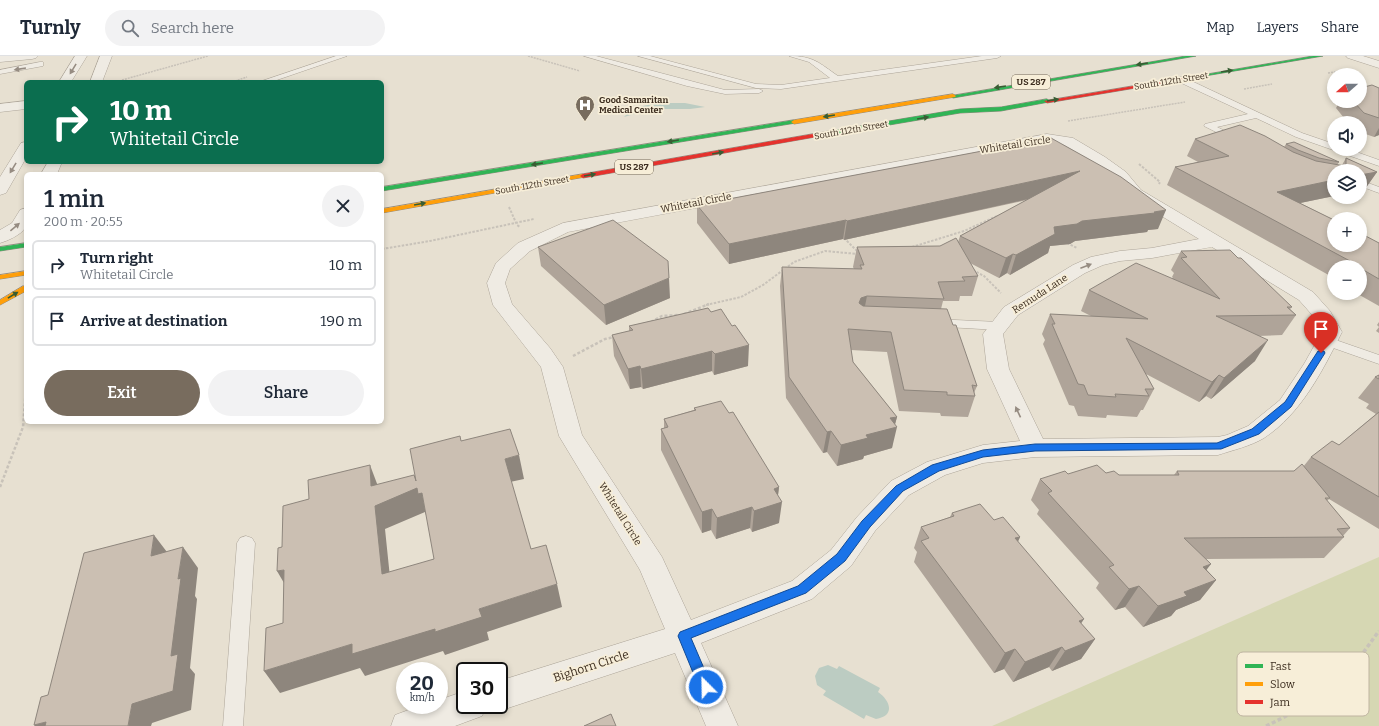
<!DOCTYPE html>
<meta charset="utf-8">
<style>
body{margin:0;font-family:Bitter,serif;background:#f2f2f3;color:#1f2937;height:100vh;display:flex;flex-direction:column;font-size:15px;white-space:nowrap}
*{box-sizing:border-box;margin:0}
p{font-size:13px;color:#747a83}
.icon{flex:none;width:22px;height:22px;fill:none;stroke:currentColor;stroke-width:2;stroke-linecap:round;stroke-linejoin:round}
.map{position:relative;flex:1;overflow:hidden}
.details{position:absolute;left:24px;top:116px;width:360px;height:252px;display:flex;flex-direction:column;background:#fff;border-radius:6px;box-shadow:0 2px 6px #0003}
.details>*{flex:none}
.hud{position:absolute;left:24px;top:24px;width:360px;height:84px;border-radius:6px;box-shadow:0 2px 6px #0003;background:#0b6e4f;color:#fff;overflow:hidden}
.needle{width:26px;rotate:249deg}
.controls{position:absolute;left:1327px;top:12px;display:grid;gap:8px}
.controls a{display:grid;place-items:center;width:40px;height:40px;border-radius:50%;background:#fff;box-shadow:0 2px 6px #0003;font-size:20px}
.speed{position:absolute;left:396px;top:606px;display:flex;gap:8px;font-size:20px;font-weight:700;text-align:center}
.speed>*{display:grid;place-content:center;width:52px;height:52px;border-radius:50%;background:#fff;box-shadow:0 2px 6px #0003;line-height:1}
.speed small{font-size:10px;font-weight:400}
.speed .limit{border:2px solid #111;border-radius:6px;background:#fff;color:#111}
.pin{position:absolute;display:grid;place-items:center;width:34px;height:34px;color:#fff;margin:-41px -17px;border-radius:50% 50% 50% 0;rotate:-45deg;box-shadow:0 0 4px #0007}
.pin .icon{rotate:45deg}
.me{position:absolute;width:44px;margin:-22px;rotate:337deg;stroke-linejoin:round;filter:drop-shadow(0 0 3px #0008)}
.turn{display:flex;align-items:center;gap:14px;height:84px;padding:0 20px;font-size:18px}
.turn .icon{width:52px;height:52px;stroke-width:2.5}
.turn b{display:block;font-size:28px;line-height:34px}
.round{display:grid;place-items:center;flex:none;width:42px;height:42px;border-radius:21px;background:#f2f2f3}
.head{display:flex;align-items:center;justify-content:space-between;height:68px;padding:0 20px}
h1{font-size:24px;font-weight:600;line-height:30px}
.cta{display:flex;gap:8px;margin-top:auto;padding:8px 20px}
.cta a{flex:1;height:46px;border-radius:24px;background:#786c5e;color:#fff;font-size:16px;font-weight:600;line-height:46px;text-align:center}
.cta a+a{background:#f2f2f3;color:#1f2937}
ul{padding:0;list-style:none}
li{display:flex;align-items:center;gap:12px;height:50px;margin:0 8px 6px;padding:0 12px;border:2px solid #e0e1e3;border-radius:6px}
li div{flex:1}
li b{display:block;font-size:15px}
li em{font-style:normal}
header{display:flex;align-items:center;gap:24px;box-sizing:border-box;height:56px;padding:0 20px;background:#fff;border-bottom:1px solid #e0e1e3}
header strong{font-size:19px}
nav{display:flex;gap:22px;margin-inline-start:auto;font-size:14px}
.search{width:280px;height:36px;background:#f2f2f3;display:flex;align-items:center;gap:10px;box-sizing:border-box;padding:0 14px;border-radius:22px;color:#747a83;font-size:15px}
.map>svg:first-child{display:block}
.green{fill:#d6d7b3}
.water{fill:#bcccc2}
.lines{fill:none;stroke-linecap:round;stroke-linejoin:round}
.lane-casing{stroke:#ada599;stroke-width:1}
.street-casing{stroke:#ada599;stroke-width:1}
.fast-casing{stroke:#928b80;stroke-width:1}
.slow-casing{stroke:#928b80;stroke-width:1}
.jam-casing{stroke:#928b80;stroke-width:1}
.path-far3{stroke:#c8c2b9;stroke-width:1.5;stroke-dasharray:2 1;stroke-linecap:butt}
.path-far2{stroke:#c8c2b9;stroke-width:2;stroke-dasharray:2.5 1.5;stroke-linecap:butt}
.path-far1{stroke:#c8c2b9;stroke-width:2.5;stroke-dasharray:3 2;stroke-linecap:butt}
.path{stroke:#c8c2b9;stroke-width:3.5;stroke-dasharray:4 2.5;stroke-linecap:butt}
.lane{fill:#efebe3;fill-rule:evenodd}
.street{fill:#efebe3;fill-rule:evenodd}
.fast{fill:#30b455;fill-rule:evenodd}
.slow{fill:#ff9f0a;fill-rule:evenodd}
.jam{fill:#e5322d;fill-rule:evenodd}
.wall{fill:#afa499}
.shaded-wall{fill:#8e867d}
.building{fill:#cbbfb2;stroke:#8e867d;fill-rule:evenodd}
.oneway{fill:#385d33}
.oneway2{fill:#968c82}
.route{fill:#1a73e8;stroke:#114b97}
.labels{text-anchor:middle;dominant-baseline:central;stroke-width:3.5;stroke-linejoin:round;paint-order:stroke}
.far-street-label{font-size:9px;fill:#3d2e20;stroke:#f7eed8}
.shield{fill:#f7eed8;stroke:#756857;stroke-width:1}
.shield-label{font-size:9px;font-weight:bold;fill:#3d2e20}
.far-poi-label{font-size:9px;font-weight:bold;fill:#3d2e20;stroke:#f7eed8;text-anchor:start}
.street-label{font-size:10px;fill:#3d2e20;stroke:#f7eed8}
.near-street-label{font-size:12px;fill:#3d2e20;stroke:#f7eed8}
.key{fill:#f7eed8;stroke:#bfb4a1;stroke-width:1}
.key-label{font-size:11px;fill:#3d2e20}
</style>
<header>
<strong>Turnly</strong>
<div class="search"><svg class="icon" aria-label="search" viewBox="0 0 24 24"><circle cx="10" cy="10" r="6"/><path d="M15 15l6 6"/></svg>Search here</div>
<nav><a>Map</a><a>Layers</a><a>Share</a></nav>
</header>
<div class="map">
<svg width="1379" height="670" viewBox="0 0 1379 670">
<rect width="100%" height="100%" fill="#e7e0d1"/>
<path class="green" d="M1379 501V670H992Z"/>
<path class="water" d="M655 47H685L705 51 690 53H652L624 61 632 53Z
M828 609 837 613 839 610 880 632 878 636C890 644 896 660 876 663L866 659 864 663 823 639 826 635 817 629 815 620 819 612Z"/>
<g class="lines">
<g class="lane-casing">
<path id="lane" d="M336 0H347L271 26H259Z
M584 0H596L725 34 759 33 763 35 759 37 725 38 687 30Z
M638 0H650L756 28 781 29 830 22 809 6 789 0C814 0 819 7 838 20L982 0H1001L997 2 781 33 756 32Z
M40 6H43V10L0 18V14Z
M1177 21H1183L1302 77 1334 88V93H1348L1379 104V110L1296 81 1256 62 1217 71 1241 83 1240 85H1234L1204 70 1205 68 1248 58 1177 25Z
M1360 124 1379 131V137L1360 130Z
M933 263 999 266 1003 267 1005 270 1003 273 999 274 929 270 927 267 929 264Z
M1327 281 1379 299V308L1322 288 1321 285 1322 282Z
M246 480 252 482 255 487 243 670H223L237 487 240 482Z"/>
</g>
<g class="street-casing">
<path id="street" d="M0 0H38L36 2 32 3 0 6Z
M75 0H87L71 26H59Z
M100 0H112L102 26H90Z
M1346 0H1363L1379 5V12L1348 2Z
M26 45V53L0 56V48Z
M1047 78 1073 82 1105 101 1126 116 1141 134 1313 236 1330 255 1342 276C1323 314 1301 358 1264 382 1251 390 1233 394 1218 399L1035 401 983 407 945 419 909 439 875 475 851 510 812 543 701 587 738 670H706L675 597 499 655 488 651 487 649 482 660 455 670H391L395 659 422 649H439V644L465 635V649H499V625L665 573 640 514 559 380 541 311 493 249 487 227 496 207 518 187 563 167ZM1047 86 1064 89 1095 107 1116 122 1129 140 1199 183 1152 192 1120 195 1091 201 1073 209 1004 251 983 278 987 313 1020 385 983 389 927 406 891 425 857 461 831 494 792 525 691 564 662 501 582 379 563 311 550 292 512 248 505 227 510 213 530 195 568 176ZM1212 191 1299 244 1314 261 1322 276 1304 308 1280 344 1248 370 1227 379 1218 381 1043 383 1009 313 1003 278 1018 259 1085 217 1103 209 1120 205 1152 202Z
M26 86V102L6 137 0 139V121L21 87Z
M48 106H62L57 118H41Z
M26 152C26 158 28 167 25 172 21 179 7 185 0 187V174L12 167 20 154Z"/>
</g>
<g class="fast-casing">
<path id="fast" d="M1186 0H1196L953 42 950 40Z
M1313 0H1323L1193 22 1191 21Z
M1047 43 1050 45 1049 46 1001 55 960 57 836 78 833 76 836 74 960 53 1001 51Z
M794 64 797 66 796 67 382 135V131Z
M26 187V191L0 195V191Z"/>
</g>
<g class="slow-casing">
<path id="slow" d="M953 38 956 40 955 41 794 68 791 66 794 64Z
M583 118 586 120 585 121 382 157V153Z
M26 215V219L0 223V219Z
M23 230H26V235L0 249V244Z"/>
</g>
<g class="jam-casing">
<path id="jam" d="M1193 20 1195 21V22L1047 47 1044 45Z
M836 74 838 75V77L583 122 580 120 583 118Z"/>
</g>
<path class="path-far3" d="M528 0 580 15
M1328 17 1341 15
M122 24 208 0
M232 26 247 21
M1244 33 1272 28
M1068 65 1185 46"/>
<path class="path-far2" d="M1139 108 1160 126 1159 128
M509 151 517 169 520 171
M844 182 859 197
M1067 187 1077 192
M912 191 964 175 997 160
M382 193 430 185 534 163
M973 214 984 220 1001 237
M706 249 741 241 763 229 794 206 825 195 858 198"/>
<path class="path-far1" d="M684 258 709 248
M651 266 662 260 679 259
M573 300 605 283 614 281
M0 431 23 371 26 332"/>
<path class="path" d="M1266 670C1296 656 1325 639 1348 615 1360 603 1369 588 1379 575"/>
<use href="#lane" class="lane"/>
<use href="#street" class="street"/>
<use href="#fast" class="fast"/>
<use href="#slow" class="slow"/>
<use href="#jam" class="jam"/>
</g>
<path class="wall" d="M1379 32V79L1374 81 1360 76V67H1348L1336 52 1340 45H1360Z
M1051 82 1158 173 1148 174 1147 176 1075 185 1070 188 1050 190 1048 197 1010 219 1007 217 999 222 970 207 978 220 972 240H960L959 245H943L941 253 953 269 977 330 974 337 975 340 968 361 941 360 940 357 899 355 887 296 851 294 853 306 897 361 895 368 892 392 864 400 863 403 837 410 827 396 823 397 786 342 780 230 782 211 854 213 853 211 857 191 940 190 958 186 960 180 1027 144 844 184 843 183 729 208 697 167V149Z
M1195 83 1284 91 1286 88 1339 106 1337 109H1342L1346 102 1377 116 1365 133 1334 115V140L1300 147 1379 187V250L1356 237H1360V211H1334V222L1167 129 1175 111 1198 106 1187 100Z
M538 191 670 242 606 269 541 210Z
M1181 195 1292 251 1290 253 1296 259 1282 279 1258 280 1255 305 1211 343 1206 340 1199 346 1146 318 1154 333 1143 354H1141L1137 361 1107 359 1106 362 1078 360 1074 350 1069 349 1043 288 1045 284 1042 278 1050 258 1091 260 1081 255 1089 234 1173 222 1172 221 1174 217 1171 214Z
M708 252 748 310 714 319 712 315 643 333 641 331 630 333 614 300 612 279 629 275V270Z
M1379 266V271L1377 269Z
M1379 271V277L1376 275Z
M1379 319V473L1329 443 1327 445 1350 472 1343 480 1344 481 1324 502 1206 503 1207 514 1216 524 1200 544 1176 554 1171 560 1143 571 1125 551 1115 554 1096 532 1099 527 1037 458 1039 454 1031 444 1040 423 1068 418 1106 417 1119 419H1174L1177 415H1294L1303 411 1311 401 1339 389 1376 358 1366 352 1369 348 1358 342 1375 321Z
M694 352 779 431 778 439 779 467 752 476 750 472 716 483 711 474 702 477 661 394V373L664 372V363L694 354Z
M952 457 994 464 1020 481 1018 486 1081 568 1095 583 1081 603 1052 615 1049 611 1013 626 1004 613 994 617 914 506 917 496 914 492 921 471 950 461Z"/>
<path class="shaded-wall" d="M1379 72V79L1374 81Z
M1080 115 1073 133 844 184 847 165Z
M1377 116 1365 133 1360 135V119Z
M1334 124V140L1267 154 1277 136Z
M1166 154 1158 173 1148 174 1147 176 1075 185 1070 188 1050 190 1048 197 1010 219 1016 199 1054 171 1082 165Z
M846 164 843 183 729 208V188Z
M1013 198 1007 217 999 222 1006 202Z
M669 222 670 242 606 269 604 249Z
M867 240 863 260 859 247 861 242Z
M1268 284 1255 305 1211 343 1224 322Z
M749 289 748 310 714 319 715 298Z
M712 295V315L643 333 641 313Z
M640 310 641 331 630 333 628 313Z
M1219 319 1206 340 1199 346 1212 326Z
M897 361 894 372 897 371 892 392 864 400 863 403 837 410 841 389 866 379 890 362Z
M831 375 827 396 823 397 827 376Z
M519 399 524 423 510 426 505 403Z
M370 409 379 433 417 432 422 437 427 462 425 456 385 473 392 541 382 518 371 430Z
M779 431 777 447 782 446 779 467 752 476 754 455 774 433Z
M752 451 750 472 716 483 717 462Z
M712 453 711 474 702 477V456Z
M154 479 170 500H151Z
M1020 481 1010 501 1015 482Z
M183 491 198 512 195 540 197 543 190 612 195 618 191 654 152 667 151 670H128L132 648 171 600 178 523Z
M1211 508 1195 529 1203 511Z
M284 514 291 539 277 515Z
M1216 524 1200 544 1176 554 1171 560 1143 571 1158 550 1184 536Z
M557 528 562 551 487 576 489 584 445 599 443 595 365 620 360 612 280 637 264 615 352 588 479 553Z
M1139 530 1125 551 1115 554 1129 533Z
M1084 563 1071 583 1079 565Z
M1095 583 1081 603 1052 615 1065 595Z
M1062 591 1049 611 1013 626 1025 606Z
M1015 593 1004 613 994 617 1005 597Z
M46 666 51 670H35L34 669Z"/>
<path class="building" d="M1372 29 1379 32V62L1364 57 1353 45H1360V32Z
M1240 69 1265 80 1293 96 1316 105 1345 110 1346 108V102L1377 116 1360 119V115H1334V124L1277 136 1334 164V189H1360V177L1379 187V223L1360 212V211H1357L1347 205H1350L1175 111 1229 100 1195 83Z
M1051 82 1121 121 1166 154 1154 156 1155 157 1082 165 1077 168 1054 171 1055 178 1016 199 1013 198 1006 202 960 180 1080 115 847 165 846 164 729 188 697 149Z
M1294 86 1339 106 1319 102 1298 94 1286 88Z
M613 164 668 205 669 222 604 249 538 191Z
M956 182 978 220 962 221 965 225 938 226 944 243 867 240 861 242 859 247 863 250 947 253 953 269H956L977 330 972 329 975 340 947 339V336L904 334 891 276 848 273 853 306 897 361 890 362 897 371 866 379 868 382 841 389 831 375 827 376 789 321 782 211 862 213 860 209H864L857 191 940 190Z
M1230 194 1238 202H1241L1292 251H1287L1296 259 1216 260 1268 284 1224 322 1219 319 1212 326 1126 282 1154 333H1145L1149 340 1115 338 1116 341 1088 339 1084 329 1078 328 1052 268H1055L1050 258 1148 263 1089 234 1136 207 1220 243 1181 202 1187 201 1181 195Z
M708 252 711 256 721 253 732 270 735 269 749 289 715 298 712 295 641 313 640 310 628 313 612 279 633 274 629 270Z
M1379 319V323L1375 321Z
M721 345 729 357 733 356 779 431 774 433 782 446 754 455 752 451 717 462 712 453 702 456 661 373 668 371 664 363 696 354 694 352Z
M1379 356V441L1311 401 1332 385 1339 389Z
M510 373 519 399 505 403 531 493 546 489 557 528 479 553 482 561 435 576V573L352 598V588L264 615 266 572 283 567 284 514 277 515 278 492 282 491 283 450 309 443 308 424 370 409 371 430 414 419 416 425 410 393 460 380 461 385ZM417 432 418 438 422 437 434 503 382 518 375 450Z
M1302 408 1330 442H1325L1350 472 1337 473 1344 481 1184 482 1211 508 1203 511 1216 524 1184 536 1187 540 1158 550 1139 530 1129 533 1109 511 1114 509 1048 437 1052 435 1040 423 1065 415 1068 418 1097 409 1106 417 1114 415 1119 419H1179L1177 415H1294Z
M980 448 994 464 1003 461 1020 481 1015 482 1084 563 1079 565 1095 583 1065 595 1062 591 1025 606 1015 593 1005 597 921 485 929 482 921 471 954 460 952 457Z
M154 479 151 500 183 491 178 523 181 522 171 600 178 598 173 635 132 648 128 670H45L46 666 34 669 41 641 48 639 84 497Z
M611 658 616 670H584Z"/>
<defs><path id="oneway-solid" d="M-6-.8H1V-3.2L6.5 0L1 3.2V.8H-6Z"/></defs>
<g class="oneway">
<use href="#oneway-solid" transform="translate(1142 8) rotate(171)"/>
<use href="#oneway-solid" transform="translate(1227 15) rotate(-9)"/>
<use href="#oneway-solid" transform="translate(1000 31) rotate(171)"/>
<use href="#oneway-solid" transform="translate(1053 44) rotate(-9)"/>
<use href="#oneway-solid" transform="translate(829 60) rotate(171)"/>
<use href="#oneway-solid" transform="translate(923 62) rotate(-10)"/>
<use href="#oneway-solid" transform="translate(673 85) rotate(171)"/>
<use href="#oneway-solid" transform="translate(718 97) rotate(-10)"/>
<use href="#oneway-solid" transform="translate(537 108) rotate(171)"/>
<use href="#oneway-solid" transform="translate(590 119) rotate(-10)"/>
<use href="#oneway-solid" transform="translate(420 148) rotate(-10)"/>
<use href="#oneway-solid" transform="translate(13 239) rotate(-31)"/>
</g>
<g class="oneway2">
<use href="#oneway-solid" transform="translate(20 13) rotate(171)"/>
<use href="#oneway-solid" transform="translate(73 13) rotate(121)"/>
<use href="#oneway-solid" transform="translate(13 112) rotate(121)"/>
<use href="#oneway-solid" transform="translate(15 171) rotate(-40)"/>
<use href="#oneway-solid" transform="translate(1086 210) rotate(-21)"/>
<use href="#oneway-solid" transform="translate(1018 356) rotate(-115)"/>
</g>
<path class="route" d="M1318 295H1324L1325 297 1291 351 1259 378 1221 393 1035 395 983 401 939 415 903 435 870 471 845 505 806 537 691 582 712 631 710 636 706 638 701 636 678 580 680 576 798 530 837 498 862 465 896 430 932 409 983 394 1035 388 1217 387 1252 373 1285 346Z"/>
<defs>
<g id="hospital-pin" transform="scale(1)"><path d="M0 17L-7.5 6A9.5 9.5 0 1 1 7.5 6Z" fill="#786c5e" stroke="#f7eed8"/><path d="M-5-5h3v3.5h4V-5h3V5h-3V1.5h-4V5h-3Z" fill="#fff"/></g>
</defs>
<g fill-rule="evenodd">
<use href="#hospital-pin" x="585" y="49"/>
</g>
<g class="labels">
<g class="far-street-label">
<text transform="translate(1171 25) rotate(-9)">South 112th Street</text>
<text transform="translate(851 74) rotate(-10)">South 112th Street</text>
<text transform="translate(532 129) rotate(-10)">South 112th Street</text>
</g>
<g class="shield">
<rect x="1012" y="19" width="38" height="14" rx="3"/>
<rect x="615" y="104" width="38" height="14" rx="3"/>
</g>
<g class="shield-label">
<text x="1031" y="26">US 287</text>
<text x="634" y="111">US 287</text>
</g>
<g class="far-poi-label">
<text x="599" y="44">Good Samaritan<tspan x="599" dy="10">Medical Center</tspan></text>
</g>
<g class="street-label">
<text transform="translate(1015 89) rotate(-9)">Whitetail Circle</text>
<text transform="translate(696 147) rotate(-11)">Whitetail Circle</text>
<text transform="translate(1040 238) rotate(-33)">Remuda Lane</text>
<text transform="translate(620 458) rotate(58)">Whitetail Circle</text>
</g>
<g class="near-street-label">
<text transform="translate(591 610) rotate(-18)">Bighorn Circle</text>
</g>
</g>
<rect x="1237" y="596" width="132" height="64" rx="6" class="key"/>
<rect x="1245" y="608" width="18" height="4" fill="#30b455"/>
<rect x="1245" y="626" width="18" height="4" fill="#ff9f0a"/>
<rect x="1245" y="644" width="18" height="4" fill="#e5322d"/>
<g class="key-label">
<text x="1270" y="614">Fast</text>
<text x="1270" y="632">Slow</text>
<text x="1270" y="650">Jam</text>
</g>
</svg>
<div class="controls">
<a><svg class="needle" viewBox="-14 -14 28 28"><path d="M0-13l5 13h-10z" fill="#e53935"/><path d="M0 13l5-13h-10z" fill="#747a83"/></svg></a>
<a><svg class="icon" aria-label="sound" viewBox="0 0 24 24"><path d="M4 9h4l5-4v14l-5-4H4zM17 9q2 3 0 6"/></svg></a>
<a><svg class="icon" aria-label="layers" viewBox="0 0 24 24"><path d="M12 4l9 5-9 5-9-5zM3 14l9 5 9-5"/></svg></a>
<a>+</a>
<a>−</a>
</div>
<div class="speed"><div>20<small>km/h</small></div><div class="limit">30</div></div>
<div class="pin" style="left:1321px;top:297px;background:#d93025"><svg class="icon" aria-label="arrive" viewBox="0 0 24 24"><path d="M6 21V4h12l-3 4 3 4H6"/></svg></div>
<svg class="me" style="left:706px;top:631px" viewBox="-20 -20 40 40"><circle r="17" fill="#1a73e8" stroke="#fff" stroke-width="3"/><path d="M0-11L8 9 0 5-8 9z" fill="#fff"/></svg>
<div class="hud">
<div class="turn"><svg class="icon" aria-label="right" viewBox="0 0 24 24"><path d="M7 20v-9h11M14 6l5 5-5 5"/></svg><div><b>10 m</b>Whitetail Circle</div></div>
</div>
<section class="details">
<div class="head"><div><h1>1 min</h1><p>200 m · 20:55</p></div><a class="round"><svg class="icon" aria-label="close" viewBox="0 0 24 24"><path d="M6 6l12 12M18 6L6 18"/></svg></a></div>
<ul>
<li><svg class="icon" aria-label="right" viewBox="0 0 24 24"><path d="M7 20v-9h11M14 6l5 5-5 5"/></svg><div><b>Turn right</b><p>Whitetail Circle</p></div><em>10 m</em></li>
<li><svg class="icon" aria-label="arrive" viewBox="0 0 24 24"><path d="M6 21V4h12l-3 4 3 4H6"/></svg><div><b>Arrive at destination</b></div><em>190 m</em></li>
</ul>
<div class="cta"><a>Exit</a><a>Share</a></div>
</section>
</div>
